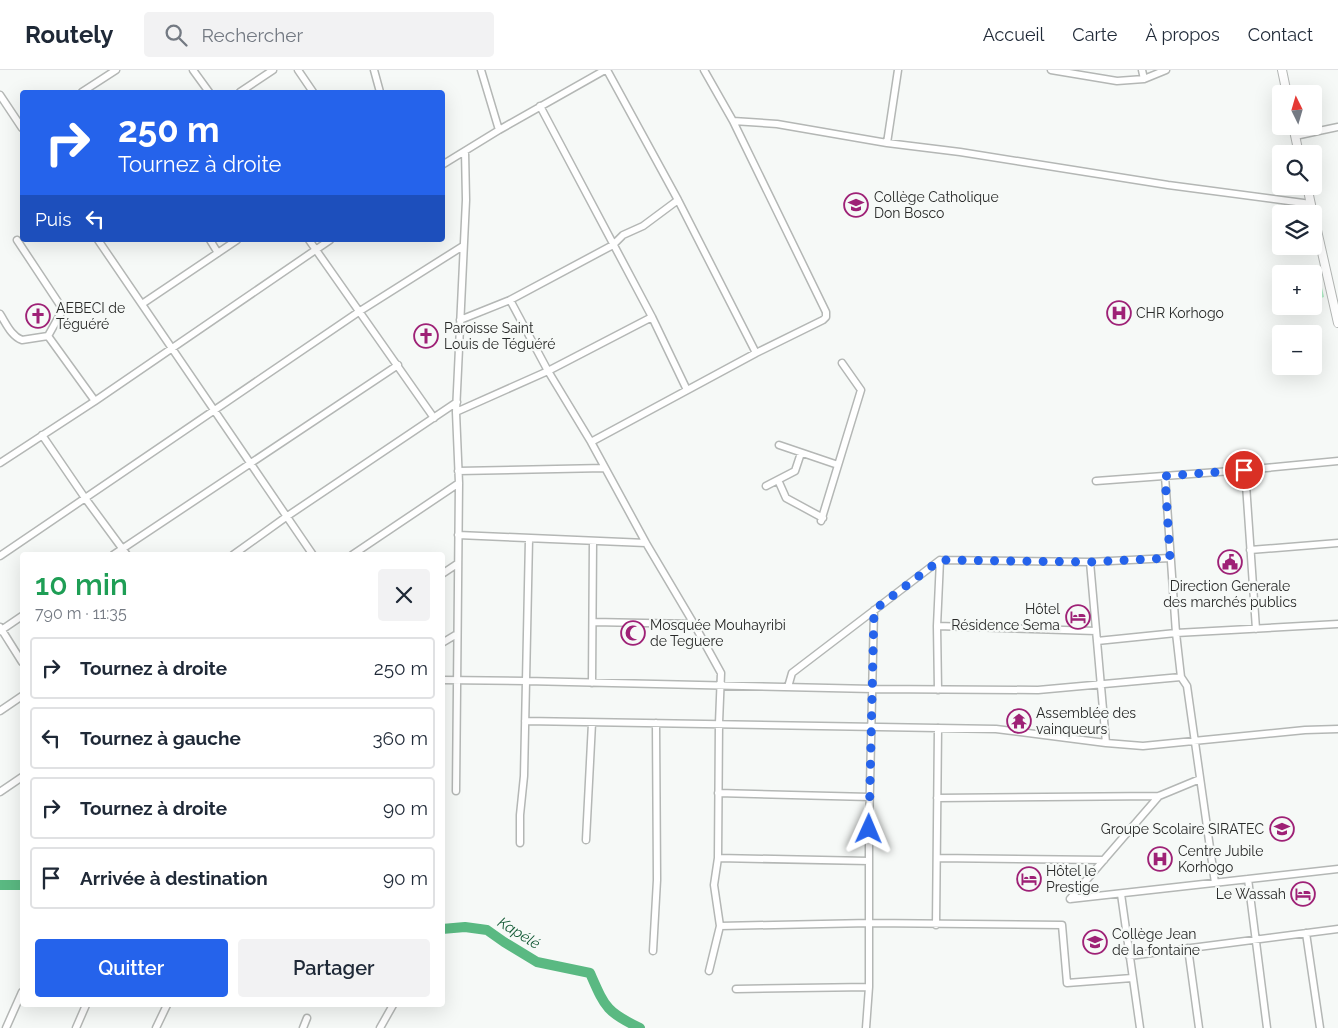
<!DOCTYPE html>
<html lang="fr">
<meta charset="utf-8">
<style>
body{margin:0;font-family:Raleway,sans-serif;background:#f2f2f3;color:#1f2937;height:100vh;display:flex;flex-direction:column;font-size:19px;white-space:nowrap}
*{box-sizing:border-box;margin:0}
p{font-size:16px;color:#747a83}
.icon{flex:none;width:28px;height:28px;fill:none;stroke:currentColor;stroke-width:2;stroke-linecap:round;stroke-linejoin:round}
.map{position:relative;flex:1;overflow:hidden}
.sheet{position:absolute;left:20px;top:482px;width:425px;height:455px;display:flex;flex-direction:column;background:#fff;border-radius:5px;box-shadow:0 5px 20px #0002}
.sheet>*{flex:none}
.top-card{position:absolute;left:20px;top:20px;width:425px;height:152px;border-radius:5px;box-shadow:0 5px 20px #0002;background:#2563eb;color:#fff;overflow:hidden}
.needle{width:32px;rotate:355deg}
.buttons{position:absolute;left:1272px;top:15px;display:grid;gap:10px}
.buttons a{display:grid;place-items:center;width:50px;height:50px;border-radius:5px;background:#fff;box-shadow:0 5px 20px #0002;font-size:25px}
.pin{position:absolute;display:grid;place-items:center;width:42px;height:42px;color:#fff;margin:-21px;border:2px solid #fff;border-radius:50%;box-shadow:0 1px 5px #0007}
.me{position:absolute;width:55px;margin:-28px;rotate:1deg;stroke-linejoin:round;filter:drop-shadow(0 0 4px #0008)}
.turn{display:flex;align-items:center;gap:18px;height:105px;padding:0 15px;font-size:22px}
.turn .icon{width:65px;height:65px;stroke-width:2.5}
.turn b{display:block;font-size:35px;line-height:42px}
.then{display:flex;align-items:center;height:48px;padding:0 15px;background:#0003;gap:10px;font-size:19px}
.round{display:grid;place-items:center;flex:none;width:52px;height:52px;border-radius:5px;background:#f2f2f3}
.headline{display:flex;align-items:center;justify-content:space-between;height:85px;padding:0 15px}
h1{font-size:30px;font-weight:600;line-height:38px;color:#1e9e55}
.cta{display:flex;gap:10px;margin-top:auto;padding:10px 15px}
.cta a{flex:1;height:58px;border-radius:5px;background:#2563eb;color:#fff;font-size:20px;font-weight:600;line-height:58px;text-align:center}
.cta a+a{background:#f2f2f3;color:#1f2937}
ul{padding:0;list-style:none}
li{display:flex;align-items:center;gap:15px;height:62px;margin:0 10px 8px;padding:0 5px;border:2px solid #e0e1e3;border-radius:5px}
li div{flex:1}
li b{display:block;font-size:19px}
li em{font-style:normal}
header{display:flex;align-items:center;gap:30px;box-sizing:border-box;height:70px;padding:0 25px;background:#fff;border-bottom:1px solid #e0e1e3}
header strong{font-size:24px}
nav{display:flex;gap:28px;margin-inline-start:auto;font-size:18px}
.search{width:350px;height:45px;background:#f2f2f3;display:flex;align-items:center;gap:12px;box-sizing:border-box;padding:0 18px;border-radius:5px;color:#747a83;font-size:19px}
.map>svg:first-child{display:block}
.grass{fill:#afeec5}
.lines{fill:none;stroke-linecap:round;stroke-linejoin:round}
.river{stroke:#5ab982;stroke-width:10}
.minor-casing{stroke:#b4b7b5;stroke-width:9}
.major-casing{stroke:#b4b7b5;stroke-width:10}
.minor{stroke:#fff;stroke-width:6}
.major{stroke:#fff;stroke-width:8}
.route{stroke:#2563eb;stroke-width:9;stroke-dasharray:0 16.2}
.labels{text-anchor:middle;dominant-baseline:central;stroke-width:4.5;stroke-linejoin:round;paint-order:stroke}
.poi-label{font-size:14px;fill:#292a29;stroke:#f6f9f7;text-anchor:start}
.water-label{font-size:15px;font-style:italic;fill:#155b37;stroke:#f6f9f7}
</style>
<header>
<strong>Routely</strong>
<div class="search"><svg class="icon" aria-label="search" viewBox="0 0 24 24"><circle cx="10" cy="10" r="6"/><path d="M15 15l6 6"/></svg>Rechercher</div>
<nav><a>Accueil</a><a>Carte</a><a>À propos</a><a>Contact</a></nav>
</header>
<div class="map">
<svg width="1338" height="958" viewBox="0 0 1338 958">
<rect width="100%" height="100%" fill="#f6f9f7"/>
<path class="grass" d="M1319 204 1324 227 1315 230 1314 206Z"/>
<g class="lines">
<path class="river" d="M0 815H22
M442 859 465 857 487 860 504 872 537 892 590 903C605 937 606 942 640 958"/>
<g class="minor-casing">
<path id="minor" d="M193 0 209 22
M298 0 313 22
M374 0 380 22
M481 0 499 60
M607 0 678 130 756 283
M704 0 733 51 777 54 887 73 960 82 1168 115 1311 134
M1051 0 1117 11 1144 9 1166 0
M1142 0 1144 9
M82 22 116 0
M240 22 273 0
M0 25 22 58
M540 36 652 247 687 320
M1295 66 1338 57
M887 73 898 0
M442 95 499 60 605 0
M17 170 62 238V241L48 266 95 331
M98 170 313 485
M210 170 218 183
M309 170 434 348
M510 230 548 301 591 372 646 473 694 554 721 603 719 653 718 788 714 815 720 856 709 901
M142 234 237 170
M0 244C6 253 11 266 22 270L48 266
M460 250 510 230 613 175 623 165 643 156 678 130
M456 342 548 301 652 247
M42 365 85 428 127 485
M591 372 756 283 823 250 826 247V242L733 51
M779 375 838 395
M0 393 95 331 330 170
M1245 400 1256 559
M458 401 605 398
M1165 406 1176 563 1181 607 1187 616 1215 813
M778 410 786 428 823 448
M1096 411 1245 400 1338 391
M766 416 795 401 801 383
M821 451 861 320 842 293
M458 465 646 473
M1250 480 1338 473
M113 485 398 295
M233 485 286 447 457 332
M352 485 459 413
M0 486 360 241 463 176
M1090 492 1106 673
M442 504 457 494
M593 552 694 554
M937 556 1096 561
M0 557 22 592
M0 561 22 546
M1097 571 1176 563 1338 554
M442 573 457 564
M442 610 526 611 873 619 1038 620 1181 607
M592 613 593 471
M788 617 792 603 940 490 1090 492 1170 488
M938 620 937 556 940 490
M0 641 22 626
M525 651 996 659 1106 673 1143 676 1305 660 1338 659
M456 721 459 413 456 342 466 130 465 81
M0 722 22 707
M718 723 870 727
M937 728 1159 726 1200 709
M586 770 592 653
M520 773V745L524 706 529 469
M718 788 869 791
M937 788 1104 790
M1248 809 1267 958
M1121 824 1140 958
M1070 829 1338 799
M1070 829 1159 726
M936 855 938 658
M720 856 870 853 1062 855 1067 913 1132 908
M1306 863 1320 958
M1188 878 1199 958
M653 881 657 810 656 653
M1129 886 1338 859
M736 919 869 917
M6 958 22 922
M76 958 86 935
M156 958 167 935
M303 958 307 948
M380 958 393 935
M866 958 869 917V759L874 540"/>
</g>
<g class="major-casing">
<path id="major" d="M1282 0 1287 24
M1293 56 1299 84
M1307 116 1313 144
M1314 147 1338 253"/>
</g>
<use href="#minor" class="minor"/>
<use href="#major" class="major"/>
</g>
<g class="lines">
<path class="route" d="M869 759 874 540 940 490 1090 492 1170 488 1165 406 1244 400"/>
</g>
<defs>
<g id="school-ring" transform="scale(1.25)"><circle r="9.5" fill="#f6f9f7" stroke="#9e2176" stroke-width="1.5"/><path d="M0-5L7-2L0 1L-7-2ZM-4 1L0 2.5L4 1V4Q0 6-4 4Z" fill="#9e2176"/></g>
<g id="hospital-ring" transform="scale(1.25)"><circle r="9.5" fill="#f6f9f7" stroke="#9e2176" stroke-width="1.5"/><path d="M-5-5h3v3.5h4V-5h3V5h-3V1.5h-4V5h-3Z" fill="#9e2176"/></g>
<g id="church-ring" transform="scale(1.25)"><circle r="9.5" fill="#f6f9f7" stroke="#9e2176" stroke-width="1.5"/><path d="M-1.2-6h2.4v3.5h3.3v2.4h-3.3V6h-2.4V-.1h-3.3v-2.4h3.3Z" fill="#9e2176"/></g>
<g id="civic-ring" transform="scale(1.25)"><circle r="9.5" fill="#f6f9f7" stroke="#9e2176" stroke-width="1.5"/><path d="M-.6-6.5H3V-4.5H.6V-3L4-1V1h2V6H-6V1h2V-1L-.6-3ZM-1.2 2.5V6h2.4V2.5Z" fill="#9e2176"/></g>
<g id="hotel-ring" transform="scale(1.25)"><circle r="9.5" fill="#f6f9f7" stroke="#9e2176" stroke-width="1.5"/><path d="M-6-4.5h1.5V1H6V5H4.5V3h-9V5H-6ZM-4 0a1.8 1.8 0 1 1 3.6 0ZM.5 0V-2.5h3Q6-2.5 6 0Z" fill="#9e2176"/></g>
<g id="mosque-ring" transform="scale(1.25)"><circle r="9.5" fill="#f6f9f7" stroke="#9e2176" stroke-width="1.5"/><path d="M3.5-4.9A6 6 0 1 0 3.5 4.9A5 5 0 1 1 3.5-4.9Z" fill="#9e2176"/></g>
<g id="temple-ring" transform="scale(1.25)"><circle r="9.5" fill="#f6f9f7" stroke="#9e2176" stroke-width="1.5"/><path d="M0-6L5-2H3V0L6.5 2.5H4V6H1.5V3h-3V6H-4V2.5H-6.5L-3 0V-2H-5Z" fill="#9e2176"/></g>
<g id="university-ring" transform="scale(1.25)"><circle r="9.5" fill="#f6f9f7" stroke="#9e2176" stroke-width="1.5"/><path d="M0-5L7-2L0 1L-7-2ZM-4 1L0 2.5L4 1V4Q0 6-4 4Z" fill="#9e2176"/></g>
</defs>
<g fill-rule="evenodd">
<use href="#school-ring" x="856" y="135"/>
<use href="#hospital-ring" x="1119" y="243"/>
<use href="#church-ring" x="38" y="246"/>
<use href="#church-ring" x="426" y="266"/>
<use href="#civic-ring" x="1230" y="492"/>
<use href="#hotel-ring" x="1078" y="547"/>
<use href="#mosque-ring" x="633" y="563"/>
<use href="#temple-ring" x="1019" y="651"/>
<use href="#school-ring" x="1282" y="759"/>
<use href="#hospital-ring" x="1160" y="789"/>
<use href="#hotel-ring" x="1029" y="809"/>
<use href="#hotel-ring" x="1303" y="824"/>
<use href="#university-ring" x="1095" y="872"/>
</g>
<g class="labels">
<g class="poi-label">
<text x="874" y="127">Collège Catholique<tspan x="874" dy="16">Don Bosco</tspan></text>
<text x="56" y="238">AEBECI de<tspan x="56" dy="16">Téguéré</tspan></text>
<text x="1136" y="243">CHR Korhogo</text>
<text x="444" y="258">Paroisse Saint<tspan x="444" dy="16">Louis de Téguéré</tspan></text>
<text x="1230" y="516" text-anchor="middle">Direction Generale<tspan x="1230" dy="16">des marchés publics</tspan></text>
<text x="1060" y="539" text-anchor="end">Hôtel<tspan x="1060" dy="16">Résidence Sema</tspan></text>
<text x="650" y="555">Mosquée Mouhayribi<tspan x="650" dy="16">de Teguere</tspan></text>
<text x="1036" y="643">Assemblée des<tspan x="1036" dy="16">vainqueurs</tspan></text>
<text x="1264" y="759" text-anchor="end">Groupe Scolaire SIRATEC</text>
<text x="1178" y="781">Centre Jubile<tspan x="1178" dy="16">Korhogo</tspan></text>
<text x="1046" y="801">Hôtel le<tspan x="1046" dy="16">Prestige</tspan></text>
<text x="1286" y="824" text-anchor="end">Le Wassah</text>
<text x="1112" y="864">Collège Jean<tspan x="1112" dy="16">de la fontaine</tspan></text>
</g>
<g class="water-label">
<text transform="translate(519 863) rotate(32)">Kapélé</text>
</g>
</g>
</svg>
<div class="buttons">
<a><svg class="needle" viewBox="-14 -14 28 28"><path d="M0-13l5 13h-10z" fill="#e53935"/><path d="M0 13l5-13h-10z" fill="#747a83"/></svg></a>
<a><svg class="icon" aria-label="search" viewBox="0 0 24 24"><circle cx="10" cy="10" r="6"/><path d="M15 15l6 6"/></svg></a>
<a><svg class="icon" aria-label="layers" viewBox="0 0 24 24"><path d="M12 4l9 5-9 5-9-5zM3 14l9 5 9-5"/></svg></a>
<a>+</a>
<a>−</a>
</div>
<div class="pin" style="left:1244px;top:400px;background:#d93025"><svg class="icon" aria-label="arrive" viewBox="0 0 24 24"><path d="M6 21V4h12l-3 4 3 4H6"/></svg></div>
<svg class="me" style="left:869px;top:759px" viewBox="-20 -20 40 40"><path d="M0-17L14 15 0 8-14 15z" fill="#2563eb" stroke="#fff" stroke-width="4"/></svg>
<div class="top-card">
<div class="turn"><svg class="icon" aria-label="right" viewBox="0 0 24 24"><path d="M7 20v-9h11M14 6l5 5-5 5"/></svg><div><b>250 m</b>Tournez à droite</div></div>
<div class="then">Puis<svg class="icon" aria-label="left" viewBox="0 0 24 24"><path d="M17 20v-9H6M10 6l-5 5 5 5"/></svg></div>
</div>
<section class="sheet">
<div class="headline"><div><h1>10 min</h1><p>790 m · 11:35</p></div><a class="round"><svg class="icon" aria-label="close" viewBox="0 0 24 24"><path d="M6 6l12 12M18 6L6 18"/></svg></a></div>
<ul>
<li><svg class="icon" aria-label="right" viewBox="0 0 24 24"><path d="M7 20v-9h11M14 6l5 5-5 5"/></svg><div><b>Tournez à droite</b></div><em>250 m</em></li>
<li><svg class="icon" aria-label="left" viewBox="0 0 24 24"><path d="M17 20v-9H6M10 6l-5 5 5 5"/></svg><div><b>Tournez à gauche</b></div><em>360 m</em></li>
<li><svg class="icon" aria-label="right" viewBox="0 0 24 24"><path d="M7 20v-9h11M14 6l5 5-5 5"/></svg><div><b>Tournez à droite</b></div><em>90 m</em></li>
<li><svg class="icon" aria-label="arrive" viewBox="0 0 24 24"><path d="M6 21V4h12l-3 4 3 4H6"/></svg><div><b>Arrivée à destination</b></div><em>90 m</em></li>
</ul>
<div class="cta"><a>Quitter</a><a>Partager</a></div>
</section>
</div>
